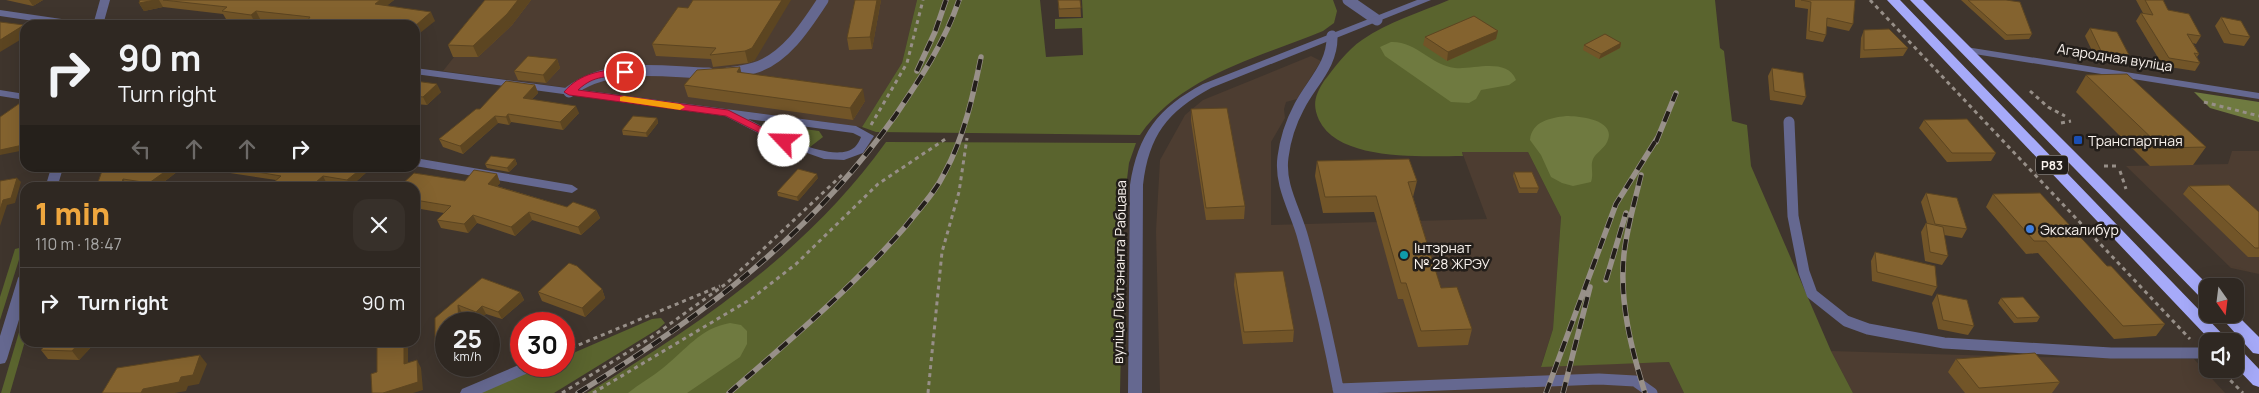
<!DOCTYPE html>
<meta charset="utf-8">
<style>
body{margin:0;font-family:Manrope,sans-serif;background:#37302a;color:#f1f3f6;height:100vh;display:flex;flex-direction:column;font-size:19px;white-space:nowrap}
*{box-sizing:border-box;margin:0}
p{font-size:16px;color:#a7a6a5}
.icon{flex:none;width:28px;height:28px;fill:none;stroke:currentColor;stroke-width:2;stroke-linecap:round;stroke-linejoin:round}
.map{position:relative;flex:1;overflow:hidden}
.drawer{position:absolute;left:20px;top:182px;width:400px;height:165px;display:flex;flex-direction:column;background:#2f2822;border-radius:15px;box-shadow:0 5px 20px #0002,0 0 0 1px #4a4440}
.drawer>*{flex:none}
.hud{position:absolute;left:20px;top:20px;width:400px;height:152px;border-radius:15px;box-shadow:0 5px 20px #0002,0 0 0 1px #4a4440;background:#2f2822;color:#f1f3f6;overflow:hidden}
.needle{width:32px;rotate:166deg}
.fabs{position:absolute;left:2199px;top:278px;display:grid;gap:10px}
.fabs a{display:grid;place-items:center;width:45px;height:45px;border-radius:10px;background:#2f2822;box-shadow:0 5px 20px #0002,0 0 0 1px #4a4440;font-size:25px}
.speed{position:absolute;left:435px;top:312px;display:flex;gap:10px;font-size:25px;font-weight:700;text-align:center}
.speed>*{display:grid;place-content:center;width:65px;height:65px;border-radius:50%;background:#2f2822;box-shadow:0 5px 20px #0002,0 0 0 1px #4a4440;line-height:1}
.speed small{font-size:12px;font-weight:400}
.speed .limit{border:8px solid #d22;background:#fff;color:#111}
.pin{position:absolute;display:grid;place-items:center;width:42px;height:42px;color:#fff;margin:-21px;border:2px solid #fff;border-radius:50%;box-shadow:0 1px 5px #0007}
.me{position:absolute;width:55px;margin:-28px;rotate:294deg;stroke-linejoin:round;filter:drop-shadow(0 0 4px #0008)}
.turn{display:flex;align-items:center;gap:18px;height:105px;padding:0 15px;font-size:22px}
.turn .icon{width:65px;height:65px;stroke-width:2.5}
.turn b{display:block;font-size:35px;line-height:42px}
.lanes{display:flex;align-items:center;height:48px;padding:0 15px;background:#0003;justify-content:center;gap:25px;direction:ltr}
.lanes .off{opacity:.35}
.round{display:grid;place-items:center;flex:none;width:52px;height:52px;border-radius:15px;background:#37302a}
.summary{display:flex;align-items:center;justify-content:space-between;height:85px;padding:0 15px}
h1{font-size:30px;font-weight:800;line-height:38px;color:#efa73e}
ul{padding:0;list-style:none}
li{display:flex;align-items:center;gap:15px;height:70px;padding:0 15px;border-top:1px solid #4a4440}
li div{flex:1}
li b{display:block;font-size:19px}
li em{font-style:normal}
.map>svg:first-child{display:block}
.built{fill:#4d3d31}
.green{fill:#5a642e}
.forest{fill:#6f7a40}
.lines{fill:none;stroke-linecap:round;stroke-linejoin:round}
.path{stroke:#978f88;stroke-width:3;stroke-dasharray:4 4;stroke-linecap:butt}
.lane{stroke:#656890;stroke-width:11}
.street{fill:#656890;fill-rule:evenodd}
.highway{fill:#a6aaf9;fill-rule:evenodd}
.rail-casing{stroke:#989089;stroke-width:5.5}
.rail{stroke:#231e1a;stroke-width:4;stroke-dasharray:11;stroke-linecap:butt}
.wall{fill:#725528}
.shaded-wall{fill:#5c4521}
.building{fill:#84632f;stroke:#5c4521}
.route{fill:#e11d48;stroke:#92132f}
.slow{fill:#f59e0b}
.transit-dot{fill:#1a4fb4;stroke:#231e1a;stroke-width:2}
.shop-dot{fill:#3f7fe0;stroke:#231e1a;stroke-width:2}
.culture-dot{fill:#0f9aa8;stroke:#231e1a;stroke-width:2}
.labels{text-anchor:middle;dominant-baseline:central;stroke-width:5;stroke-linejoin:round;paint-order:stroke}
.shield{fill:#231e1a;stroke:#b9b2ae;stroke-width:1}
.shield-label{font-size:12px;font-weight:bold;fill:#f9f2ed}
.street-label{font-size:14px;fill:#f9f2ed;stroke:#231e1a}
.poi-label{font-size:14px;fill:#f9f2ed;stroke:#231e1a;text-anchor:start}
</style>
<div class="map">
<svg width="2259" height="393" viewBox="0 0 2259 393">
<rect width="100%" height="100%" fill="#3f352d"/>
<path class="built" d="M499 0H917L902 63 862 127 443 71Z
M1311 56 1321 61 1297 99 1286 102 1284 109 1285 118 1271 142V225L1487 219 1462 152H1528L1561 217 1553 329 1541 366 1669 362 1684 393H1160L1156 231 1160 160 1185 115 1203 100Z
M2232 151H2259V274L2231 268 2126 166 2228 164Z
M1831 351 2031 357 2194 359 2225 393H1853Z"/>
<path class="green" d="M917 0H1040L1046 57 1083 55 1082 28 1055 29V19L1083 18 1082 0H1333L1337 11 1334 23 1323 31C1258 58 1182 75 1140 135L876 132 862 127 902 63Z
M1449 0H1715L1720 48 1724 51 1732 121 1747 125 1751 166 1831 351 1853 393H1684L1669 362 1541 367 1553 329 1561 217 1528 152H1462L1463 156C1424 156 1339 162 1319 120 1312 105 1315 95 1324 81 1335 67 1347 50 1362 40 1388 22 1421 12 1449 0Z
M768 124 819 131 823 137 810 147 804 148 761 126Z
M886 142 1136 143 1129 163 1124 203 1120 393H587C699 325 809 250 886 142Z
M23 247 0 320V297L15 249Z
M25 312V341L10 393H1Z
M661 318 665 323 658 329 554 393H479L542 366H564V357L652 319Z"/>
<path class="forest" d="M1391 42C1417 41 1430 65 1455 68 1473 70 1507 57 1516 80L1509 85 1481 90 1476 99 1469 103 1451 102 1385 56 1380 47Z
M2194 92 2259 102V122L2210 108Z
M1566 116C1580 116 1620 120 1606 144 1603 149 1596 153 1593 159 1590 166 1594 174 1591 182L1573 186 1562 183 1551 177 1541 155 1530 140C1532 121 1550 118 1566 116Z
M730 323 741 325 747 331V344L740 357 687 393H628C639 384 652 377 663 368 686 350 700 328 730 323Z"/>
<g class="lines">
<path class="path" d="M1870 0 2190 339
M2030 91 2048 107 2065 116
M2204 102 2259 116
M2061 123 2071 121
M871 125 907 63 923 0
M2104 166H2116
M2120 171 2126 189
M564 351 720 286
M2219 369 2243 393
M562 393 649 339 727 283 844 173
M593 393 751 299 796 264 878 184 947 138
M928 393 942 252 959 192 967 138"/>
<path class="lane" d="M1348 0 1377 20
M1332 36C1333 65 1311 83 1299 107 1291 122 1285 141 1283 157 1279 186 1296 211 1303 238 1317 289 1329 341 1339 393
M727 73C736 72 745 71 754 68 785 59 806 26 823 0
M569 92C610 61 661 72 709 73
M1789 122 1793 216 1804 272 1812 294 1846 321 1868 329 1944 343 2111 353H2208
M1338 389 1599 379 1635 381 1652 393"/>
<path class="street" d="M100 0H110L103 25H93Z
M1417 0H1431L1211 88C1167 112 1149 135 1143 185L1142 393H1128L1130 185C1138 134 1158 108 1203 84Z
M0 10 82 22 87 25H61L0 16Z
M1966 47 2259 93V99L1962 52 1961 50 1962 48Z
M415 68 856 126 874 136 863 153 844 160 824 159 776 142 725 116 415 74ZM748 119 853 133 861 137C860 140 857 145 855 147 833 166 769 130 748 119Z
M0 90 25 94V100L0 96Z
M415 158 572 185 578 189 572 193 415 166Z
M51 168H63L57 188H45Z
M25 273V300L7 359 5 363 0 364V336L18 278 20 275Z
M521 364V366H537L535 370 482 393H460L462 389Z"/>
<path class="highway" d="M1887 0H1900L2229 341H2211Z
M1910 0H1923L2209 286 2208 301 2202 299Z
M2235 313 2259 337V354L2253 353 2218 314Z
M2235 349 2241 350 2259 369V387L2253 385 2235 366Z"/>
<g class="rail-casing">
<path id="rail" d="M917 71 935 32 946 0
M1656 142 1676 93
M1641 175C1635 201 1627 227 1624 254 1619 301 1631 348 1645 393
M1606 280 1626 213
M578 393C704 315 808 238 895 116 920 79 945 42 959 0
M729 393C790 340 852 288 905 227 919 209 935 193 945 172 964 137 973 96 981 57
M1546 393 1616 204 1658 137
M1563 393 1590 287"/>
</g>
<use href="#rail" class="rail"/>
</g>
<path class="wall" d="M6 0H43L33 6Z
M140 0H394L386 6 435 21 415 25H310L260 19 255 23 226 19 223 14 163 7 144 11 139 3Z
M485 0H531L512 25 478 57H453L448 45Z
M693 0 755 60 748 63 713 67 711 59 656 56 652 44 688 8Z
M881 0 872 49 849 50 847 38Z
M1058 0H1080L1081 17H1059Z
M1795 0H1855L1853 24 1849 31 1826 26V35L1823 42 1806 39 1808 9 1795 7Z
M1961 0H2006L2032 34 2029 39 2005 40Z
M2136 0H2163L2168 10 2201 36 2196 44 2193 43 2199 54 2197 57 2200 63 2195 71 2163 66 2136 21 2141 13H2143Z
M2221 17 2250 37 2244 46 2224 43 2215 26Z
M2090 28 2129 55 2123 63 2096 59 2085 36Z
M1864 30 1908 48 1903 56 1860 58 1861 38Z
M1425 37 1496 39 1447 61 1423 45Z
M1621 43 1620 48 1599 59 1583 50 1584 45Z
M557 59 560 68 546 83 518 80 514 71Z
M1772 68 1806 97 1802 105 1770 100 1768 76Z
M2086 75 2206 147 2193 165 2150 166 2076 92Z
M415 81 441 92 427 105 415 104Z
M535 85 538 93 532 99 579 113 563 130 511 122 509 125 498 123 463 154 443 147 439 139 480 109Z
M684 85 865 101 853 120 688 97Z
M1191 109 1245 206 1244 219 1206 220 1191 121Z
M657 118 658 123 647 137 623 135 622 130Z
M1924 120 1996 153 1991 161 1947 162 1919 128Z
M515 159 517 164 509 172 487 168 485 164Z
M1317 161 1417 181 1413 197 1441 288 1472 329 1468 345 1418 347 1403 299H1398L1374 212 1323 213 1315 176Z
M103 168H182L156 188H142L127 185 126 188H96Z
M213 168H366L368 171 351 186 326 182 276 180 230 173 229 170Z
M1514 172 1539 188 1537 193H1519L1513 176Z
M497 174 500 183 497 186 567 207 596 210 600 218 581 235 532 220 515 236 477 223 468 233 441 228 437 220 444 213 415 208V188L465 181Z
M818 178 798 201 778 196 777 192Z
M2189 186 2259 212V257H2248L2183 194Z
M1926 193 1967 229 1962 238 1944 235 1948 256 1942 265 1925 261 1921 232 1926 223H1927L1921 202Z
M1993 194 2107 266 2165 324 2156 336 2114 339 2038 253 2026 254 1986 207Z
M1875 252 1937 287 1932 296 1872 281 1871 261Z
M1235 273 1294 330 1293 342 1243 344 1234 285Z
M482 278 520 292 524 300 502 319 486 314 480 319 462 313 446 324V350L440 352 435 318Z
M602 289 605 298 585 317 542 301 538 292Z
M1937 294 1974 326 1968 335 1938 329 1932 303Z
M2001 298 2040 317 2037 322 2014 323 1998 303Z
M96 342 79 360 48 359 41 350Z
M1956 359 2060 382 2052 393H1965L1948 372Z"/>
<path class="shaded-wall" d="M29 0H43L33 6Z
M155 0H159L163 7 144 11 139 3Z
M380 0H394L378 13 375 4Z
M518 0H531L512 25 478 57 473 46Z
M782 0H791L755 60 748 63 745 51Z
M877 0H881L872 49 870 37Z
M256 11 260 19 255 23 251 15Z
M431 12 435 21 415 37V26Z
M24 25 25 27V37L0 52V40Z
M1498 31 1496 39 1447 61 1448 52Z
M1621 43 1620 48 1599 59 1601 54Z
M557 59 560 68 546 83 543 75Z
M740 67 743 79 737 72Z
M437 84 441 92 427 105 423 97Z
M535 85 538 93 526 105 523 98Z
M863 89 865 101 853 120 850 108Z
M576 106 579 113 563 130 560 122Z
M508 114 511 122 509 125 506 117Z
M495 116 498 123 463 154 460 146Z
M657 118 658 123 647 137 646 133Z
M25 139V150L0 155V150Z
M515 159 517 164 509 172 507 168Z
M170 168H182L156 188H152L149 183Z
M362 168H366L368 171 351 186 347 180Z
M497 174 500 183 492 192 488 184Z
M817 174 818 178 798 201 797 197Z
M323 176 326 182 320 188H309Z
M17 178 21 182 15 203 7 205 0 226V210L3 200Z
M123 179 127 185 126 188H120Z
M596 210 600 218 581 235 578 227Z
M529 212 532 220 515 236 511 227Z
M473 215 477 223 468 233 464 224Z
M415 265 420 273V317L415 318Z
M602 289 605 298 585 317 582 308Z
M520 292 524 300 502 319 498 312Z
M458 305 462 313V324H459Z
M482 306 486 314 480 319 476 312Z
M446 341V350L440 352 435 344Z
M80 342H96L79 360 72 351Z
M404 342H408V372L404 364Z
M200 355 207 364 199 384 188 386 186 391 175 393H141L143 389 181 377Z
M417 360 421 368 423 390 413 393H383Z"/>
<path class="building" d="M140 0H155L139 3Z
M163 0H380L375 4 431 12 415 26V25H342L308 20 310 17 256 11 251 15 222 11 227 7Z
M485 0H518L507 14 473 46 448 45Z
M693 0H782L752 48 745 51 710 55 716 48 652 44 678 7 688 8Z
M855 0H877L870 37 847 38Z
M1058 0H1080L1081 8 1059 9Z
M1801 0H1855L1853 24 1827 18 1826 35 1809 31 1811 2Z
M1968 0H2006L2020 2 2032 34 2007 35Z
M2145 0H2163L2168 10 2189 14 2201 36 2187 34 2199 54 2194 53 2200 63 2169 58 2141 13 2153 15Z
M1474 16 1498 31 1448 52 1425 37Z
M2221 17 2241 21 2250 37 2230 34Z
M0 22 24 25 0 40Z
M2090 28 2117 32 2129 55 2101 51Z
M1889 29 1908 48 1864 50V30Z
M1605 34 1621 43 1601 54 1584 45Z
M528 56 557 59 543 75 514 71Z
M740 67 737 72 863 89 850 108 684 85 697 70Z
M1772 68 1803 73 1806 97 1774 91Z
M2127 74 2206 147 2162 148 2086 75Z
M415 81 437 84 423 97 415 96Z
M506 81 535 85 523 98 576 106 560 122 508 114 506 117 495 116 460 146 439 139 476 109H480Z
M20 103 25 104V139L23 145 0 150V117Z
M1227 108 1245 206 1206 208 1191 109Z
M633 116 657 118 646 133 622 130Z
M1967 119 1996 153H1952L1924 120Z
M491 156 515 159 507 168 485 164Z
M1409 159 1417 181 1408 182 1441 288 1457 287 1472 329 1421 331 1406 283H1401L1376 196 1325 197 1317 161Z
M103 168H170L149 183 123 179 120 188H96Z
M233 168H362L347 180 323 176 309 188H267L281 176Z
M798 169 817 174 797 197 777 192Z
M474 170 497 174 488 184 567 207 573 202 596 210 578 227 529 212 511 227 473 215 464 224 437 220 451 206 415 200V188H398L414 173 465 181Z
M1514 172H1532L1539 188H1520Z
M17 178 11 198 3 200 0 210V181Z
M2229 185 2259 212V248H2255L2189 186Z
M1926 193 1957 198 1967 229 1935 224Z
M2040 193 2107 266H2111L2165 324 2123 326 2046 241H2034L1993 194Z
M1926 223 1943 227 1948 256 1930 252Z
M1875 252 1935 266 1937 287 1877 272Z
M569 263 577 266 602 289 582 308 538 292Z
M415 265 416 309H415Z
M1283 271 1294 330 1244 332 1235 273Z
M482 278 520 292 498 312 482 306 476 312 458 305 459 324H446V341L435 344V318Z
M1937 294 1967 300 1974 326 1943 320Z
M2023 297 2040 317 2017 318 2001 298Z
M48 342H80L72 351 41 350Z
M377 342H404V364L417 360 418 382 383 393H372L371 374 377 372Z
M2035 353 2060 382 1979 388 1956 359Z
M200 355 193 375 181 377 179 382 143 389 141 393H102L117 368Z"/>
<path class="route" d="M625 68 628 69V74C607 78 595 74 578 90L728 110 789 141 788 143H780L726 116 569 95 564 92C581 72 601 71 625 68Z"/>
<path class="slow" d="M624 96 680 104 685 107 680 110 620 101V97Z"/>
<rect class="transit-dot" x="2073" y="135" width="10" height="10" rx="2.5"/>
<circle class="shop-dot" cx="2030" cy="229" r="5"/>
<circle class="culture-dot" cx="1404" cy="255" r="5"/>
<g class="labels">
<rect class="shield" x="2036" y="155.5" width="32" height="19" rx="4"/>
<g class="shield-label">
<text x="2052" y="165">Р83</text>
</g>
<g class="street-label">
<text transform="translate(2115 57) rotate(9)">Агародная вуліца</text>
<text transform="translate(1119 272) rotate(-89)">вуліца Лейтэнанта Рабцава</text>
</g>
<g class="poi-label">
<text x="2088" y="140">Транспартная</text>
<text x="2040" y="229">Экскалибур</text>
<text x="1414" y="247">Інтэрнат<tspan x="1414" dy="16">№ 28 ЖРЭУ</tspan></text>
</g>
</g>
</svg>
<div class="fabs">
<a><svg class="needle" viewBox="-14 -14 28 28"><path d="M0-13l5 13h-10z" fill="#e53935"/><path d="M0 13l5-13h-10z" fill="#a7a6a5"/></svg></a>
<a><svg class="icon" aria-label="sound" viewBox="0 0 24 24"><path d="M4 9h4l5-4v14l-5-4H4zM17 9q2 3 0 6"/></svg></a>
</div>
<div class="speed"><div>25<small>km/h</small></div><div class="limit">30</div></div>
<div class="pin" style="left:625px;top:72px;background:#d93025"><svg class="icon" aria-label="arrive" viewBox="0 0 24 24"><path d="M6 21V4h12l-3 4 3 4H6"/></svg></div>
<svg class="me" style="left:784px;top:141px" viewBox="-20 -20 40 40"><circle r="19" fill="#fff"/><path d="M0-13L10 11 0 6-10 11z" fill="#e11d48"/></svg>
<div class="hud">
<div class="turn"><svg class="icon" aria-label="right" viewBox="0 0 24 24"><path d="M7 20v-9h11M14 6l5 5-5 5"/></svg><div><b>90 m</b>Turn right</div></div>
<div class="lanes"><svg class="icon off" aria-label="left" viewBox="0 0 24 24"><path d="M17 20v-9H6M10 6l-5 5 5 5"/></svg><svg class="icon off" aria-label="ahead" viewBox="0 0 24 24"><path d="M12 20V5M6 11l6-6 6 6"/></svg><svg class="icon off" aria-label="ahead" viewBox="0 0 24 24"><path d="M12 20V5M6 11l6-6 6 6"/></svg><svg class="icon" aria-label="right" viewBox="0 0 24 24"><path d="M7 20v-9h11M14 6l5 5-5 5"/></svg></div>
</div>
<section class="drawer">
<div class="summary"><div><h1>1 min</h1><p>110 m · 18:47</p></div><a class="round"><svg class="icon" aria-label="close" viewBox="0 0 24 24"><path d="M6 6l12 12M18 6L6 18"/></svg></a></div>
<ul>
<li><svg class="icon" aria-label="right" viewBox="0 0 24 24"><path d="M7 20v-9h11M14 6l5 5-5 5"/></svg><div><b>Turn right</b></div><em>90 m</em></li>
</ul>
</section>
</div>
